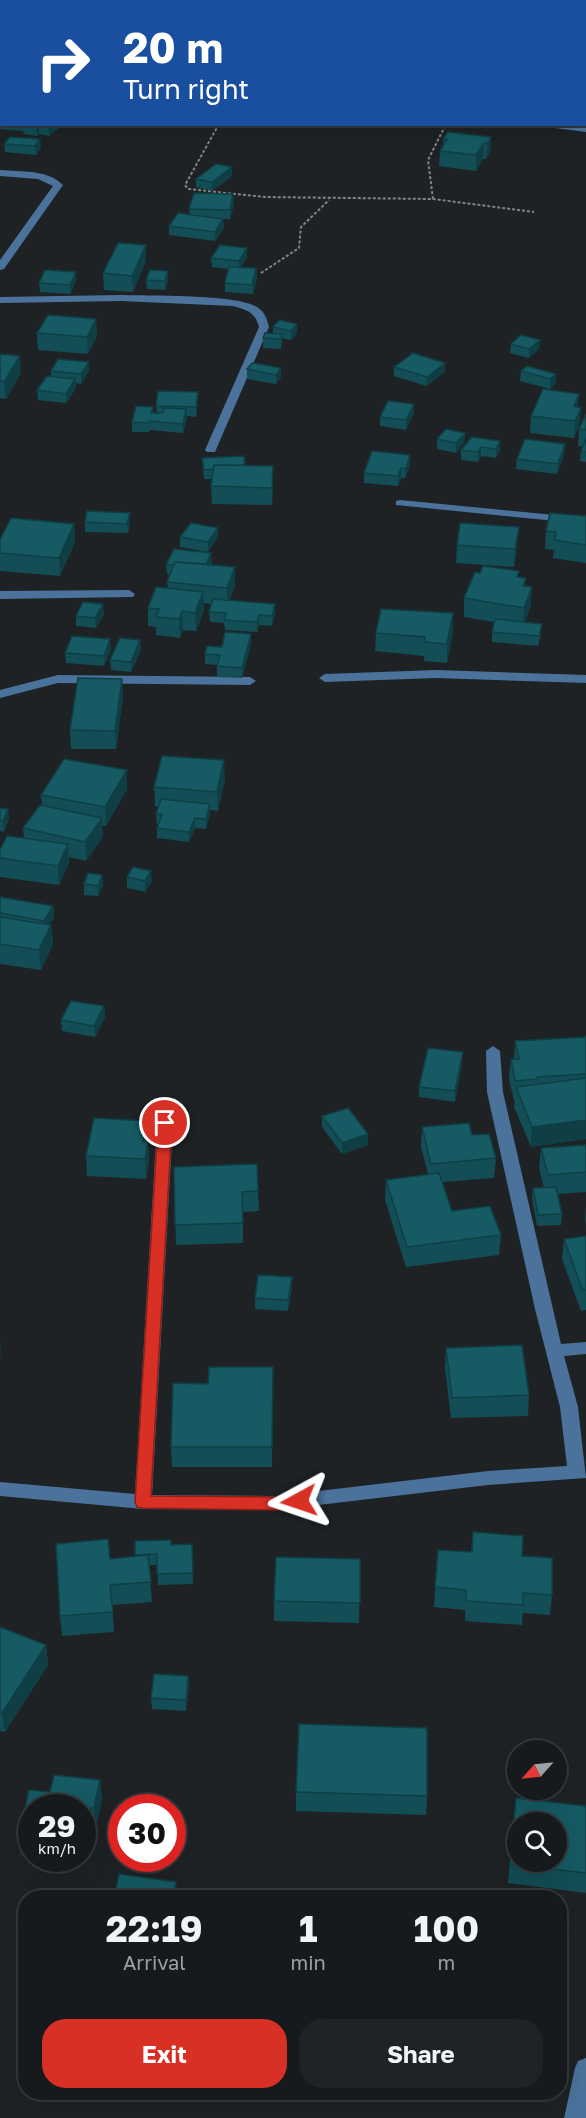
<!DOCTYPE html>
<style>
body{margin:0;font-family:"Golos Text",sans-serif;background:#1f2325;color:#f1f3f6;height:100vh;display:flex;flex-direction:column;font-size:22px;white-space:nowrap}
*{box-sizing:border-box;margin:0}
p{font-size:20px;color:#9ea1a3}
.icon{flex:none;width:33px;height:33px;fill:none;stroke:currentColor;stroke-width:2;stroke-linecap:round;stroke-linejoin:round}
.map{position:relative;flex:1;overflow:hidden}
.drawer{position:absolute;left:18px;top:1890px;width:549px;height:210px;display:flex;flex-direction:column;background:#161a1c;border-radius:24px;box-shadow:0 6px 24px #0002,0 0 0 2px #35383b}
.drawer>*{flex:none}
.hud{position:absolute;left:0px;top:0px;width:586px;height:126px;box-shadow:0 6px 24px #0002,0 0 0 2px #35383b;background:#1a4fa0;color:#fff;overflow:hidden}
.needle{width:39px;rotate:243deg}
.buttons{position:absolute;left:507px;top:1740px;display:grid;gap:12px}
.buttons a{display:grid;place-items:center;width:60px;height:60px;border-radius:50%;background:#161a1c;box-shadow:0 6px 24px #0002,0 0 0 2px #35383b;font-size:30px}
.speed{position:absolute;left:18px;top:1794px;display:flex;gap:12px;font-size:30px;font-weight:700;text-align:center}
.speed>*{display:grid;place-content:center;width:78px;height:78px;border-radius:50%;background:#161a1c;box-shadow:0 6px 24px #0002,0 0 0 2px #35383b;line-height:1}
.speed small{font-size:15px;font-weight:400}
.speed .limit{border:9px solid #d22;background:#fff;color:#111}
.pin{position:absolute;display:grid;place-items:center;width:51px;height:51px;color:#fff;margin:-26px;border:3px solid #fff;border-radius:50%;box-shadow:0 2px 6px #0007}
.me{position:absolute;width:66px;margin:-33px;rotate:265deg;stroke-linejoin:round;filter:drop-shadow(0 0 4px #0008)}
.turn{display:flex;align-items:center;gap:21px;height:126px;padding:0 24px;font-size:27px}
.turn .icon{width:78px;height:78px;stroke-width:2.5}
.turn b{display:block;font-size:42px;line-height:51px}
.eta{display:flex;justify-content:space-evenly;align-items:center;height:102px;text-align:center}
.eta b{font-size:36px;font-weight:700;line-height:42px}
.action{display:flex;gap:12px;margin-top:auto;padding:12px 24px}
.action a{flex:1;height:69px;border-radius:24px;background:#d93025;color:#fff;font-size:24px;font-weight:700;line-height:69px;text-align:center}
.action a+a{background:#1f2325;color:#f1f3f6}
.map>svg:first-child{display:block}
.lines{fill:none;stroke-linecap:round;stroke-linejoin:round}
.path{stroke:#818587;stroke-width:2;stroke-dasharray:3 2;stroke-linecap:butt}
.minor{fill:#4b729a;fill-rule:evenodd}
.wall{fill:#134d55}
.shaded-wall{fill:#0f3f45}
.building{fill:#165a63;stroke:#0f3f45;stroke-width:1.5;fill-rule:evenodd}
.route{fill:#d93025;stroke:#8d1f18;stroke-width:1.5}
</style>
<div class="map">
<svg width="586" height="2118" viewBox="0 0 586 2118">
<rect width="100%" height="100%" fill="#1e2225"/>
<g class="lines">
<path class="path" d="M219 124 185 185 188 189 265 197 433 199 534 212
M433 199 428 160 446 124
M261 273 299 248 301 227 329 200"/>
<path class="minor" d="M73 0H81V2H73Z
M543 124 586 126V132L547 127Z
M0 170C21 172 47 169 63 185L4 269 0 270V260L53 186 38 179 0 176Z
M121 295C150 296 236 294 257 307 265 312 267 319 269 327L215 452H207L205 450 259 327C255 312 247 310 233 306L121 301 0 303V297Z
M400 500 586 518V524L396 505V501Z
M129 590 135 594 133 597 0 599V591Z
M436 670 586 675V683L436 678 325 682 319 678 325 674Z
M58 675 250 677 256 681 250 685 58 683 0 698V690Z
M493 1046 500 1051 503 1092 561 1344 586 1342V1354L564 1356 578 1407 586 1478 488 1485 276 1510 143 1509 0 1496V1482L135 1494 157 1123 165 1118 173 1123 152 1495 276 1496 488 1471 567 1466 560 1407 535 1309 487 1092 486 1051Z
M586 2058V2118H564L575 2068 578 2061Z"/>
</g>
<path class="wall" d="M343 0H382L381 2H358Z
M401 0H424V2H406Z
M0 34H2V63H0Z
M2 106V124H63L49 136 39 134 37 136 24 134 23 131 0 129V108Z
M10 137 41 148 36 155 5 152 4 144Z
M491 137 490 153 486 159H483L476 171 439 166 440 151 443 146V139Z
M232 176 212 191 196 187V179Z
M233 194 234 203 230 219H223L224 228 215 241 169 235V226L190 215 189 209Z
M247 257 241 267 256 268 257 277 253 294 225 292V283L229 269 212 267 211 258Z
M146 261 133 292 104 290 103 273Z
M76 272V281L70 294 40 292 39 283Z
M146 280H168L165 290 147 289Z
M96 319 97 336 88 354 38 350 37 333Z
M279 320 297 333 291 340 282 338 281 349 263 348V338L273 334V327Z
M540 340 539 349 529 358 510 353 511 344Z
M0 354 21 373 6 399 0 398Z
M394 367 445 372 426 386 394 376Z
M281 368V377L276 384 247 379V369Z
M51 371H89L81 384 75 383 76 388 66 403 38 400 37 390 51 376Z
M521 371 556 374V383L550 389 520 381Z
M198 392V401L196 417 187 416 183 433 150 430 149 432H132V422L153 407V413H157L156 406Z
M414 404V413L406 430 380 426V417Z
M578 407 581 408 579 425 574 438 530 433 531 416Z
M586 414V462L580 461 581 451 583 447 578 446 579 429Z
M465 433 464 442 456 453 437 449V439Z
M472 437 500 450 496 458 481 456 478 462 461 460V450Z
M565 444 564 454 557 474 516 469 517 459Z
M410 455V465L405 478H401L398 486 364 483V473Z
M202 458 245 465 273 484 272 505 212 504 211 486 212 479H204Z
M586 516V563L553 558 554 550 545 549 546 531Z
M85 522 130 523 128 533 85 532Z
M74 524 75 542 60 576 0 571V540Z
M180 537H218L208 552 180 547Z
M457 545H517L514 567 456 563Z
M212 563 211 565 235 585 229 601 275 604V614L272 626 259 625 257 632 225 630 224 623 210 622 209 612 211 604 203 603 204 610 196 631 183 630 180 638 156 635V627L148 626V608L168 588 167 582 170 575 167 574 166 565Z
M519 577 526 586 531 605 525 622 541 634 538 646 492 642V632L494 622 464 617V598Z
M453 613V632L447 663 424 661V656L375 651 376 633Z
M104 614 96 628 76 626V616Z
M251 634V644L242 678 217 677V665L205 664V654Z
M140 640 141 650 131 672 111 670 110 660Z
M111 649 104 666 66 663 65 653Z
M122 679 123 697 116 749H71L70 730Z
M225 779 218 811 210 810V814L206 829 195 828 189 842 157 838V828L158 824H157L156 814 159 807 155 806 154 787Z
M127 789 106 826 102 825 103 837 86 861 69 857V863L59 885 0 877V858L24 838 23 828 42 805 41 795Z
M0 808 9 819 4 832 0 831Z
M102 875 103 885 98 896 84 895V884Z
M127 877 152 881 145 892 127 888Z
M0 897 53 906 54 917 49 924 51 925 53 944 41 970 0 964Z
M104 1006 105 1017 95 1037 62 1031 61 1020Z
M586 1037V1139L531 1147 514 1107 515 1100H514L509 1079 511 1059H514L515 1041Z
M463 1052 462 1063 455 1102 419 1097V1087Z
M322 1116 368 1145 342 1154 322 1127Z
M422 1127 472 1135 496 1158 494 1178 443 1182 452 1211 501 1235 499 1255 406 1267 385 1200 386 1180 428 1174 421 1147Z
M148 1141 149 1161 146 1179 87 1176 86 1156Z
M586 1145V1192L558 1194 562 1214 561 1225 537 1226 532 1199 533 1188H544L539 1168 541 1148Z
M174 1167 258 1191 259 1211 243 1212V1243L176 1245Z
M586 1207V1225L585 1218Z
M586 1236V1310L581 1311 562 1259 564 1239Z
M292 1288 288 1311 255 1309V1298Z
M446 1348 529 1395 528 1416 451 1418 445 1368Z
M273 1367 272 1467H172L171 1447 208 1384Z
M473 1532 522 1556 552 1595 550 1615 523 1613 522 1625 465 1621V1610L434 1607 438 1550 471 1552Z
M135 1541 171 1545 192 1544 193 1584 158 1585 157 1565H149L152 1602 112 1605 114 1632 62 1636 60 1616 110 1559 135 1556Z
M360 1559 359 1623 274 1621V1601Z
M0 1627 46 1645 48 1665 5 1732 0 1731Z
M188 1676 189 1687 186 1711 152 1709 151 1698Z
M54 1775 100 1780 102 1800 96 1828 93 1827 86 1863 49 1858H82V1808H32V1856L21 1855 19 1836 29 1790 50 1792Z
M296 1792 427 1796 426 1815 296 1811Z
M516 1798 586 1806V1893L508 1883Z"/>
<path class="shaded-wall" d="M416 0H424V2H416Z
M36 124H39V134L37 136Z
M48 124H63L49 136Z
M491 137 490 153 486 159 487 144Z
M40 139 41 148 36 155 35 146Z
M484 143 483 159 476 171V155Z
M232 167V176L212 191V182Z
M233 194 234 203 230 219V210Z
M223 219 224 228 215 241V232Z
M146 245V261L133 292 132 276Z
M247 248V257L239 270V261Z
M256 268 257 277 253 294 252 285Z
M168 271V280L165 290V281Z
M76 272V281L70 294V285Z
M96 319 97 336 88 354 87 337Z
M297 324V333L291 340V331Z
M540 340 539 349 529 358V349Z
M20 356 21 373 6 399 4 382Z
M89 362V371L81 384V374Z
M445 363V372L426 386 427 377Z
M281 368V377L276 384V375Z
M556 374V383L550 389V379Z
M75 379 76 388 66 403V394Z
M198 392V401L196 417V407Z
M579 394 577 412 574 406Z
M414 404V413L406 430V420Z
M581 408 579 425 574 438 575 421Z
M186 409 187 419 183 433V424Z
M465 433 464 442 456 453V443Z
M500 441V450L496 458V449Z
M565 444 564 454 557 474 558 464Z
M481 447V456L478 462V452Z
M410 455V465L405 478 406 469Z
M273 466V484L272 505V488Z
M401 468V478L398 486V476Z
M130 513V523L128 533 127 524Z
M74 524 75 542 60 576 59 558Z
M519 527 517 545 514 567 515 549Z
M218 528V537L208 552V542Z
M211 553 212 563 204 579V569Z
M235 567V585L228 606 227 588Z
M532 587 531 605 523 626 524 608Z
M203 592 204 610 196 631 195 613Z
M103 604 104 614 96 628 95 618Z
M275 604V614L272 626V616Z
M182 611 183 630 180 638 179 619Z
M453 613V632L447 663V644Z
M259 615V625L257 632V622Z
M251 634V644L242 678V668Z
M110 639 111 649 104 666V656Z
M140 640 141 650 131 672V662Z
M122 679 123 697 116 749 115 731Z
M224 760 225 779 218 811 217 792Z
M127 770V789L106 826 105 807Z
M210 804V814L206 829V819Z
M8 809 9 819 4 832 3 821Z
M102 818 103 837 86 861 85 842Z
M195 818V828L189 842V832Z
M68 844 69 863 59 885 58 866Z
M151 871 152 881 145 892V881Z
M102 875 103 885 98 896V886Z
M53 906 54 917 45 932 44 921Z
M51 925 53 944 41 970 39 950Z
M104 1006 105 1017 95 1037 94 1026Z
M463 1052 462 1063 455 1102V1091Z
M586 1120V1139L531 1147 532 1127Z
M146 1121 147 1141 144 1161 143 1141Z
M368 1134V1145L342 1154V1143Z
M148 1141 149 1161 146 1179 145 1159Z
M292 1277V1288L288 1311V1300Z
M0 1339 1 1351 0 1359Z
M46 1645 48 1665 5 1732 2 1713Z
M188 1676 189 1687 186 1711V1700Z
M100 1780 102 1800 96 1828 94 1808Z
M91 1808 93 1827 86 1863 84 1843Z
M176 1882 177 1893 176 1898H173Z"/>
<path class="building" d="M0 34H2V48H0Z
M448 132 491 137 487 144 484 143 476 155 440 151 447 139H443Z
M10 137 40 139 35 146 4 144Z
M216 164 232 167 212 182 196 179Z
M194 193 233 194 230 210 189 209Z
M178 213 223 219 215 232 169 226Z
M118 243 146 245 132 276 103 273Z
M220 245 247 248 239 261 211 258Z
M229 267 256 268 252 285 225 283Z
M45 270 76 272 70 285 39 283Z
M150 270 168 271 165 281 146 280Z
M48 315 96 319 87 337 37 333Z
M279 320 297 324 291 331 273 327Z
M265 333 282 334 281 339 263 338Z
M521 335 540 340 529 349 511 344Z
M413 353 445 363 427 377 394 367Z
M0 354 20 356 4 382 0 381Z
M58 359 89 362 81 374 51 371Z
M252 363 281 368 276 375 247 369Z
M527 366 556 374 550 379 521 371Z
M47 376 75 379 66 394 37 390Z
M543 389 579 394 574 406 581 408 575 421 531 416Z
M158 391 198 392 196 407 156 406Z
M388 401 414 404 406 420 380 417Z
M136 406 153 407 151 413H163L164 408 186 409 183 424 149 421V423L132 422Z
M586 414V430L579 429Z
M446 429 465 433 456 443 437 439Z
M472 437 500 441 496 449 481 447 478 452 461 450Z
M525 439 565 444 558 464 517 459Z
M586 439V452L581 451Z
M372 451 410 455 406 469 401 468 398 476 364 473Z
M244 456 245 465H214L213 469 204 470 202 458Z
M214 465 273 466 272 488 211 486Z
M87 511 130 513 127 524 85 522Z
M550 513 586 516V545L555 540 556 532 546 531Z
M11 518 74 524 59 558 0 553V540Z
M191 523 218 528 208 542 180 537Z
M460 523 519 527 515 549 457 545Z
M174 549 211 553 206 564 175 562 174 565H166Z
M175 562 235 567 227 588 167 582Z
M483 566 519 571 517 577 526 578 523 586 532 587 524 608 464 598 475 572 480 573Z
M156 587 203 592 195 613 182 611 179 619 156 617 159 609 148 608Z
M213 599 275 604 272 616 259 615 257 622 224 620 226 613 209 612Z
M83 602 103 604 95 618 76 616Z
M381 609 453 613 447 644 424 642 425 637 376 633Z
M495 619 542 624 539 636 492 632Z
M225 632 251 634 242 668 217 666 220 655 205 654 207 646 222 647Z
M72 636 110 639 104 656 65 653Z
M120 638 140 640 131 662 110 660Z
M78 678 122 679 115 731 70 730Z
M162 756 224 760 217 792 154 787Z
M64 759 127 770 105 807 41 795Z
M161 799 210 804 206 819 195 818 189 832 157 828 162 814H156Z
M40 805 102 818 85 842 23 828Z
M0 808 8 809 3 821H0Z
M7 836 68 844 58 866 0 858V850Z
M133 867 151 871 145 881 127 877Z
M88 873 102 875 98 886 84 884Z
M0 897 53 906 44 921 0 913Z
M0 917 51 925 39 950 0 944Z
M71 1001 104 1006 94 1026 61 1020Z
M586 1037V1074L537 1077V1079L515 1081 511 1059H519L515 1041Z
M428 1048 463 1052 455 1091 419 1087Z
M586 1078V1120L532 1127 516 1087Z
M348 1108 368 1134 342 1143 322 1116Z
M94 1118 146 1121 143 1141H148L145 1159 86 1156Z
M469 1123 472 1135 489 1134 496 1158 431 1164 422 1127Z
M586 1145V1172L548 1175 541 1148Z
M257 1164 258 1191 242 1192 243 1223 175 1225 174 1167Z
M439 1173 452 1211 490 1206 501 1235 407 1247 386 1180Z
M556 1187 562 1214 538 1215 533 1188Z
M586 1236V1290L583 1291 564 1239Z
M258 1275 292 1277 288 1300 255 1298Z
M522 1345 529 1395 452 1398 446 1348Z
M209 1367H273L272 1447H171L173 1383 208 1384Z
M473 1532 523 1536 522 1556 552 1558V1595L523 1593V1605L466 1601V1590L435 1587 438 1550 472 1552Z
M108 1539 110 1559 148 1555 151 1582 110 1585 113 1612 60 1616 56 1544Z
M171 1540V1545L192 1544 193 1573 157 1574V1554L135 1555V1541Z
M276 1557 360 1559V1603L274 1601Z
M0 1627 46 1645 2 1713 0 1712Z
M154 1674 188 1676 186 1700 151 1698Z
M299 1724 427 1728V1796L296 1792Z
M54 1775 100 1780 94 1808H91L84 1843H82V1808H32V1837L19 1836 29 1790 50 1792Z
M516 1798 586 1806V1873L510 1864ZM518 1822H556V1862H518Z
M119 1874 176 1882 173 1898H114Z"/>
<path class="route" d="M165 1119 172 1123 151 1496 276 1497 299 1494 305 1496 307 1501 305 1505 276 1510 143 1508 137 1507 135 1502 158 1123Z"/>
</svg>
<div class="buttons">
<a><svg class="needle" viewBox="-14 -14 28 28"><path d="M0-13l5 13h-10z" fill="#e53935"/><path d="M0 13l5-13h-10z" fill="#9ea1a3"/></svg></a>
<a><svg class="icon" aria-label="search" viewBox="0 0 24 24"><circle cx="10" cy="10" r="6"/><path d="M15 15l6 6"/></svg></a>
</div>
<div class="speed"><div>29<small>km/h</small></div><div class="limit">30</div></div>
<div class="pin" style="left:165px;top:1123px;background:#d93025"><svg class="icon" aria-label="arrive" viewBox="0 0 24 24"><path d="M6 21V4h12l-3 4 3 4H6"/></svg></div>
<svg class="me" style="left:299px;top:1501px" viewBox="-20 -20 40 40"><path d="M0-17L14 15 0 8-14 15z" fill="#d93025" stroke="#fff" stroke-width="4"/></svg>
<div class="hud">
<div class="turn"><svg class="icon" aria-label="right" viewBox="0 0 24 24"><path d="M7 20v-9h11M14 6l5 5-5 5"/></svg><div><b>20 m</b>Turn right</div></div>
</div>
<section class="drawer">
<div class="eta">
<div><b>22:19</b><p>Arrival</p></div>
<div><b>1</b><p>min</p></div>
<div><b>100</b><p>m</p></div>
</div>
<div class="action"><a>Exit</a><a>Share</a></div>
</section>
</div>
